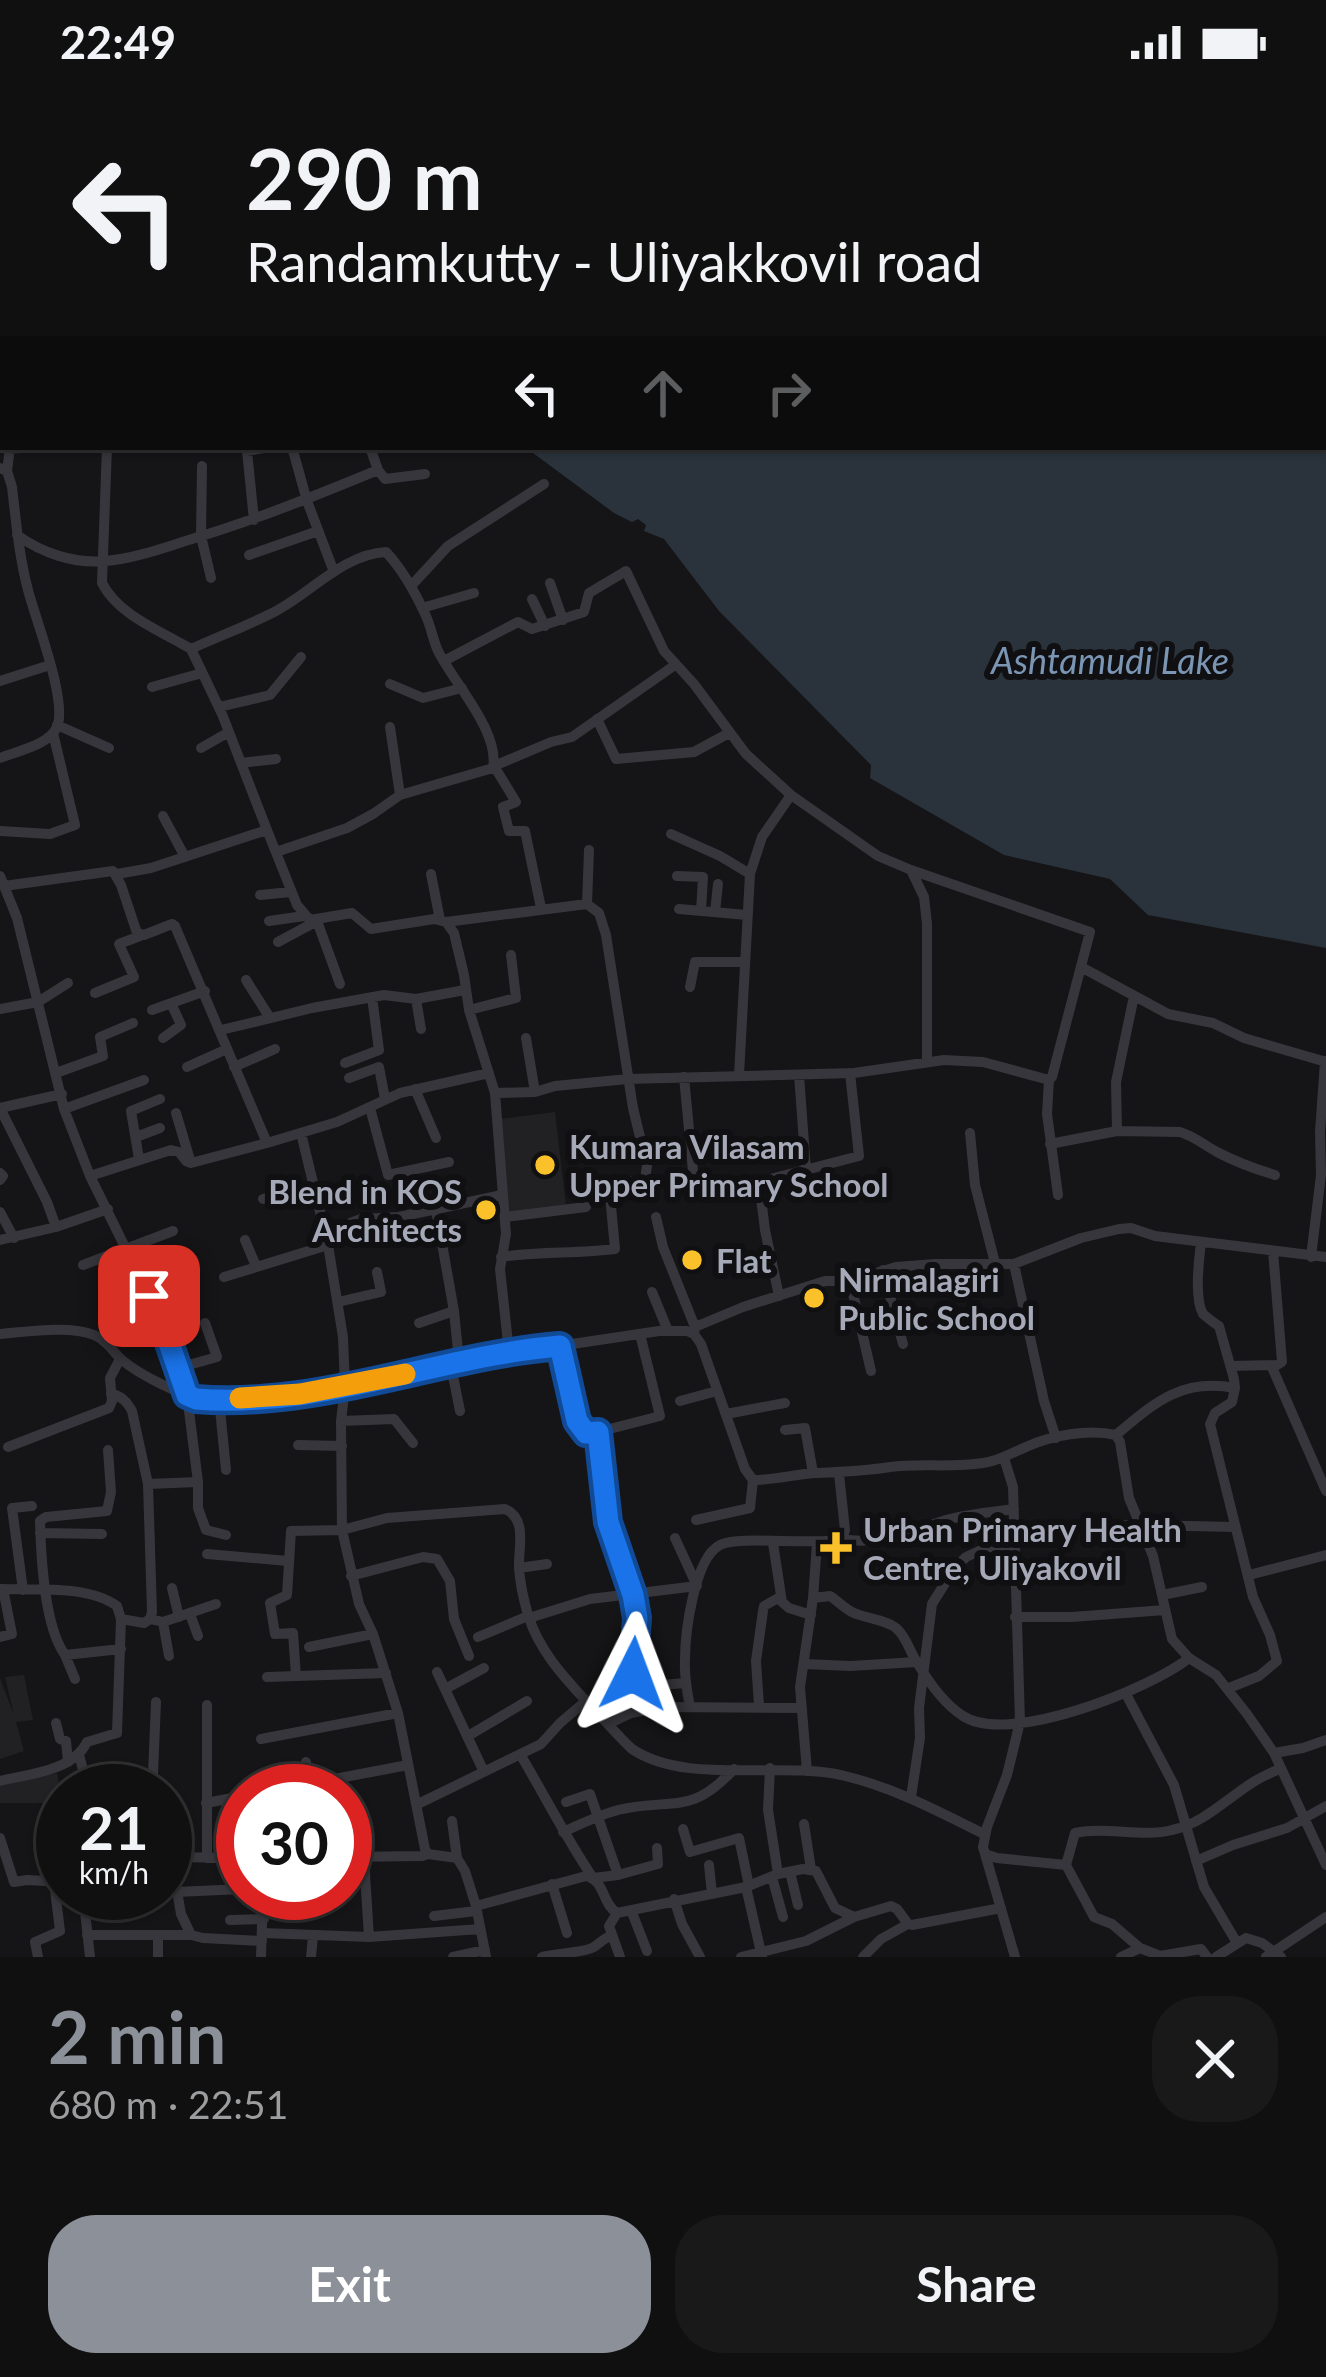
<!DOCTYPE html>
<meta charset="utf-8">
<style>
body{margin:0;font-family:Lato,sans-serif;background:#19191a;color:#f1f3f6;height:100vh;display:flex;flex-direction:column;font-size:45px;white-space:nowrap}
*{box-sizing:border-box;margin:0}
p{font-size:39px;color:#9c9d9f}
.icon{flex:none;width:66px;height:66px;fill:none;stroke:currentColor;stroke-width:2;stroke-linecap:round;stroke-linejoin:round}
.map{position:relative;height:1873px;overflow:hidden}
.drawer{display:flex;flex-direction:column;background:#101011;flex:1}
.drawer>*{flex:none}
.banner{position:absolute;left:0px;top:0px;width:1326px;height:366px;box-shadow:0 3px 9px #0004,0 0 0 3px #303031;background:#101011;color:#f1f3f6;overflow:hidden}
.speed{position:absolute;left:36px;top:1680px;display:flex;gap:24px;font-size:60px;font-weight:700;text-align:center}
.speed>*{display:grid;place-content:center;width:156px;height:156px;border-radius:50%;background:#101011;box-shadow:0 3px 9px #0004,0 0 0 3px #303031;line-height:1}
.speed small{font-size:30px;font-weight:400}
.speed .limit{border:18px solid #d22;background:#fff;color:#111}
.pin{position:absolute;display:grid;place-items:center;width:102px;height:102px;color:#fff;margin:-51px;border-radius:24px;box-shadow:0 6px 18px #0006}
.me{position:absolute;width:132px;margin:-66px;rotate:3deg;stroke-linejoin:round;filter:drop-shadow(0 0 9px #0008)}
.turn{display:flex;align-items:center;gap:42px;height:252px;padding:0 48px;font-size:54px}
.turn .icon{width:156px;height:156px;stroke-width:2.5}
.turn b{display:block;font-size:84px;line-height:102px}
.lanes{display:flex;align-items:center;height:114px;padding:0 48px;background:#0003;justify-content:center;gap:60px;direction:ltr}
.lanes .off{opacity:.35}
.round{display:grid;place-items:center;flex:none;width:126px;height:126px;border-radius:48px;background:#19191a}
.head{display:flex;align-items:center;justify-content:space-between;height:204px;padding:0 48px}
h1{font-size:72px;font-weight:700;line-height:90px;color:#8c9099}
.primary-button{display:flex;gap:24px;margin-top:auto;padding:24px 48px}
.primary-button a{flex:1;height:138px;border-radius:48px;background:#8c9099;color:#fff;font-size:48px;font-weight:700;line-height:138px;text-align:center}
.primary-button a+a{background:#19191a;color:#f1f3f6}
.status{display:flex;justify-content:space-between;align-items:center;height:84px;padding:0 60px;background:#101011;direction:ltr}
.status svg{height:33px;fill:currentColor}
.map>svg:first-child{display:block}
.built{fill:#212124}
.water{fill:#2a333b}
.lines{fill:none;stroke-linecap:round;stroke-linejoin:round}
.minor{stroke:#36363c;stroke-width:10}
.route-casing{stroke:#114b97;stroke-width:30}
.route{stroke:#1a73e8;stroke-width:21}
.slow{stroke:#f59e0b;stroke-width:21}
.poi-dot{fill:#fac12a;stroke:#101012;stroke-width:4.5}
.labels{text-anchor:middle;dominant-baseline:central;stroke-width:12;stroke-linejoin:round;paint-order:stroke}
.poi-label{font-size:33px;font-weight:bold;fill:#a6aab8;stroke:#101012;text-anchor:start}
.water-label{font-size:36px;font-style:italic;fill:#7b96b4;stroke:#101012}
</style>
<div class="status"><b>22:49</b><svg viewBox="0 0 49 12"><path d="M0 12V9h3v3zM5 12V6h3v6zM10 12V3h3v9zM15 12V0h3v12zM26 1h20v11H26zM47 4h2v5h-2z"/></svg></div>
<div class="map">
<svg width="1326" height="1873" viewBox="0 0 1326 1873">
<rect width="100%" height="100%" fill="#151517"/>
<path class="built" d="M555 1028 566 1122 507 1130 499 1035Z
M24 1591 33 1636 16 1638 24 1667 0 1675V1594L14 1631 5 1593Z
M57 1689 63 1719H0V1702Z"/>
<path class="water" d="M0 0H1326V864L1148 831 1110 795 1004 771 870 694 871 681 719 527 664 455 644 447 646 441 638 435 632 438 614 429 525 363H1323V3H3V171L0 170Z"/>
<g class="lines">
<path class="minor" d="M107 363 102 499C118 531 161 547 191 565 217 553 244 543 270 530 307 513 342 470 386 468 403 486 416 510 426 532 431 543 433 556 438 567 454 599 500 648 493 684L400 711 373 730 347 744 276 768
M292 363 307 417 334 488
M9 365 31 363
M202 382 201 452 211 494
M0 384 7 387 12 403C16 437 19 472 28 506 35 534 68 617 57 643 49 661 17 667 0 674
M378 386 385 395 425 390
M7 387 10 363
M254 436 247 367 270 363
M17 451C42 469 74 480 105 477 134 475 166 463 195 454 258 435 317 411 378 386L370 363
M249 471 318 447
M550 499 563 536
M411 502 448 462 544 400
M532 515 545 542
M422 524 474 509
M191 565 222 630 267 746
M444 577 518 538 532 545 584 528 589 509 626 487 664 567 694 600 746 670 791 711 878 772 911 786 924 813 927 840V977
M0 597 50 581
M390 600 423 614 462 604
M152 603 202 589
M219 623 270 611 301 573
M597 635 616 675 694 668 729 649
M57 641 109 664
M390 643 400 711
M201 664 229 648
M241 679 276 675
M163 732 185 773
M0 747 50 750 75 741 53 649
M671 750 720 772 750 790
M117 790 151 784 267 746 297 821 310 836 352 829 371 845 434 835 446 838 454 849 464 891 469 926 495 1009 506 1150 500 1185 509 1268
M431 790 440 836
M0 792 17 834 64 1025 90 1092 157 1228 178 1284 187 1311 198 1398V1424L206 1446 226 1451
M677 792 703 793 701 827
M4 802 113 787 121 801 137 849 144 851 172 840 175 842 267 1059 337 1038 400 1009 489 989
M260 811 291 808
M587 820 589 766
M541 824 525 747H509L503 723 516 718 494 682 551 658 572 653 675 581
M679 825 747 831
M715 828 718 800
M269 837 304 832
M446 838 587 820 599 829 606 851 633 1024 647 1082 645 1095 609 1101 615 1165C577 1170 539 1167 501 1173
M278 858 317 837 340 900
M1081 883 1168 930 1213 939 1244 954 1326 978
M246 896 270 934
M690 903 695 878H744
M95 909 134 893 119 860 140 852
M416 915 421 945
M0 925 38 918 68 899
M152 926 205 907
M469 926 516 914 511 871
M221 946 312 924 384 911 416 915 465 906
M163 954 181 941 171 919
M526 954 535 1008
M345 979 379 966 372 913
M187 983 227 965
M234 983 275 965
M56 989 103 972 100 953 133 939
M739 991 750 790 762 753 791 711
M799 991 806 1086
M684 993 695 1108
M349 994 379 983 385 1015
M1049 996 1047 1030 1058 1111
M415 1005 436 1054
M495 1009 535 1008 555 1002 628 995 854 989 944 976 983 978 1049 996 1052 993 1090 848 911 786
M0 1024 47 1118 56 1143
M0 1024 62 1010
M370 1024 388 1091 449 1078
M64 1025 144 996
M176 1029 190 1076
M1117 1047 1116 998 1134 912
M301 1049 328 1161 343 1253 345 1303 341 1337 342 1446 359 1520 373 1550 398 1629 425 1765 428 1770 457 1774 465 1787 476 1822 486 1873
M970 1049 975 1101 995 1179
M136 1053 160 1044
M1050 1060 1117 1047 1180 1048C1194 1052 1204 1061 1217 1068 1236 1078 1255 1085 1275 1091
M139 1075 131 1027 160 1015
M0 1089 3 1092 0 1096
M90 1092 171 1066 179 1068 186 1077 191 1079 267 1059
M263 1115 312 1101
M436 1126 454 1227 459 1277 453 1292 460 1327
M0 1128 14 1154
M505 1133 586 1123
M656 1133 663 1163 695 1243
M324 1149 361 1135 399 1133 502 1111
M0 1156 56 1143 108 1125
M245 1156 256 1182
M1201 1158C1199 1176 1194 1214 1203 1230 1205 1232 1217 1241 1219 1242L1234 1295 1235 1304 1232 1318 1215 1329 1210 1340 1253 1513 1270 1551 1277 1577 1259 1592 1229 1604
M1311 1173 1321 1091 1320 1048 1325 977
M1014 1180 1044 1317 1056 1354
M83 1181 173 1147
M883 1186 903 1260
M224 1193 328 1161
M850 1197 871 1287
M652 1208 668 1247
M149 1212 173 1204
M779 1212 765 1146 759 1098 859 1072 850 989
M338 1218 381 1208 377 1188
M419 1239 454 1227
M0 1250C26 1248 70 1241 94 1251 106 1255 113 1268 122 1276 140 1291 184 1314 207 1315L300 1310 345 1303 459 1277 659 1247H687L694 1250 701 1260 745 1385 753 1396C775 1396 796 1390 817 1389 842 1388 866 1387 890 1383 920 1379 952 1384 983 1379 999 1377 1011 1369 1026 1363 1052 1351 1088 1345 1116 1351L1120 1358 1129 1414 1153 1472 1172 1555 1189 1574 1216 1591 1247 1630 1274 1669 1326 1781
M694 1250 695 1243 743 1223 825 1197H850L896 1183 935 1180H1014L1081 1154 1119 1145 1131 1144 1155 1152 1326 1173
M560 1262 577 1337 586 1349 598 1348 608 1438 633 1511 637 1534 634 1584 630 1597 623 1609 600 1632
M1271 1281 1326 1407
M1232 1282 1277 1281 1282 1278 1273 1167
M178 1284 217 1273 205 1239
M111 1310C122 1312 127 1318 132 1327L148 1400 152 1528 150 1535 144 1539 121 1535
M219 1315 226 1386
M680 1317 717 1307
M726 1330 785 1319
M341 1337 394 1335 413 1359
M785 1346 805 1344 813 1389
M598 1348 660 1332 640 1250
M1116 1351C1154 1319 1181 1294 1235 1304
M298 1361 342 1362
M8 1363 109 1324 112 1317 110 1294 120 1275
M1004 1374 1013 1403 1020 1638 1007 1691 987 1743 983 1763 1015 1873
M148 1400 198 1398
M696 1436 750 1424 753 1396
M1014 1443 1141 1441 1235 1443
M40 1449 102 1450
M842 1455C880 1462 911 1447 946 1436 968 1430 991 1428 1014 1425
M773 1459 782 1518 789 1524 811 1531
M207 1470 288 1477
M519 1484 547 1480
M1249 1491 1326 1471
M351 1492 423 1473 437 1475 450 1497 454 1535 469 1572
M172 1504 179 1533
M0 1505C36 1506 88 1501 117 1522L121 1535 117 1649 87 1658C73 1687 29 1690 0 1697
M23 1506 12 1424 32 1422
M1162 1511 1202 1503
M813 1514 830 1512C838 1517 844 1524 852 1528 866 1535 885 1535 896 1544 905 1551 909 1565 915 1575 926 1594 944 1620 963 1632 1008 1662 1150 1605 1189 1574
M190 1530 198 1552
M1015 1533H1072L1165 1526
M529 1534 590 1515 697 1502 675 1454
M150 1535 163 1538 216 1520
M163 1538 169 1572
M0 1553 12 1550 3 1505
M478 1553 528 1532
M309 1563 373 1550
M65 1571C44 1542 41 1473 40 1437L46 1433 107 1427 111 1408 108 1366
M804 1580 850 1582 917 1578
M437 1588 484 1688
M296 1592 293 1549 275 1550 270 1519 287 1511 291 1447 342 1446 387 1434 505 1425C528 1435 518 1464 519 1484 520 1499 524 1517 528 1531 539 1566 562 1591 586 1617 602 1633 616 1650 632 1665 687 1702 779 1676 845 1692 895 1704 939 1728 984 1750
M267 1593 386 1589
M75 1595 65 1571 121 1565
M649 1602 686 1599
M445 1605 484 1584
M1126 1610 1174 1701 1204 1803 1237 1859
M207 1621V1774
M759 1622 756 1577 763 1527 764 1522 780 1513
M690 1623C687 1608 684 1592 685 1576 685 1550 694 1474 720 1461 739 1451 812 1462 842 1455L845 1446 839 1390
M56 1639 60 1655 66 1657 68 1678
M608 1640 631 1629 662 1623 802 1624
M468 1652 527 1617
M261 1655 398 1629
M1274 1669 1303 1664 1326 1656
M520 1670C545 1712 566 1754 593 1794L618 1791 658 1780 657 1764
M79 1671 89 1707
M306 1678 311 1705
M770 1684 768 1726 778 1790
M807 1687 800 1603 813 1514 817 1460
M156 1707 153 1690 156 1618
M271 1707 408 1681
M911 1713 920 1654 919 1624 932 1520 954 1485 966 1473 988 1463 1014 1464
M566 1718 590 1710 618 1791
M206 1719 243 1712
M418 1720 541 1660 560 1639 586 1617
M345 1734 352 1773
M452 1737 457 1774
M804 1740 811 1785
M683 1745 690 1768 739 1754 749 1802
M563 1748C581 1740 599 1731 618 1726 673 1713 690 1733 734 1685
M0 1754 14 1798 27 1796 63 1798
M985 1770 997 1774 1066 1781 1094 1833 1112 1840 1140 1864 1160 1872 1201 1865 1207 1873
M168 1773 243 1774
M171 1773 181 1830 191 1851 203 1854 262 1857
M345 1773 422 1772 428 1770
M364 1774 369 1853
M1196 1777 1233 1761 1287 1744 1326 1722
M709 1781 712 1810
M1066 1781 1075 1749C1107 1742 1141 1754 1172 1746 1205 1739 1227 1714 1255 1697 1263 1692 1273 1688 1281 1684
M790 1788 798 1821
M772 1793 783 1833
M552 1800 567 1849
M746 1803 762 1873
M176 1808 243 1805
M83 1809 90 1873
M674 1815 682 1840 700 1873
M265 1820 291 1818
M476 1822 586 1792C605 1796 602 1820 617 1829L746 1803 778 1790 803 1785 816 1787 835 1824 854 1833 891 1822 897 1825 908 1840 912 1841 1001 1824
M631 1826 647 1867
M617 1829 609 1842 620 1873
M434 1832 476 1827
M230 1836 264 1835
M263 1849 369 1853 480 1845
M87 1851H191
M158 1851V1873
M38 1873 35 1858 60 1847 54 1798
M261 1873 263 1809
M311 1873 313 1852
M453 1873 485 1866
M542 1873C556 1869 584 1869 594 1863 600 1859 604 1854 611 1852
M741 1873 806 1857 854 1833
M863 1873 881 1855 908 1840
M1121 1873 1140 1864
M1216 1873 1246 1854 1262 1859 1281 1873
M1266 1873 1326 1833"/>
</g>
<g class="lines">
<g class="route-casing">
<path id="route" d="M149 1212 168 1256 187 1311 196 1315C320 1325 438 1272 560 1262L577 1337 586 1349 598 1348 608 1438 633 1511 637 1534 633 1590"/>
</g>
<use href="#route" class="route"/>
<path class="slow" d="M240 1314 300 1310 405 1290"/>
</g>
<g class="poi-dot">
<circle cx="545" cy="1081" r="12"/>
<circle cx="486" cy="1126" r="12"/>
<circle cx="692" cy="1176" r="12"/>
<circle cx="814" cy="1214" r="12"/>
<path d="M830 1446h12v12h12v12h-12v12h-12v-12h-12v-12h12z"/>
</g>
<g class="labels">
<g class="poi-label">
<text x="569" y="1062">Kumara Vilasam<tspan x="569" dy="38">Upper Primary School</tspan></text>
<text x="462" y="1107" text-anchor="end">Blend in KOS<tspan x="462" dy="38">Architects</tspan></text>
<text x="716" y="1176">Flat</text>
<text x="838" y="1195">Nirmalagiri<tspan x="838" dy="38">Public School</tspan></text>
<text x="863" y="1445">Urban Primary Health<tspan x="863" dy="38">Centre, Uliyakovil</tspan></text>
</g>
<g class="water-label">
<text x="1110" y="576">Ashtamudi Lake</text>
</g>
</g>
</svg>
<div class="speed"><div>21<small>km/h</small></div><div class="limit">30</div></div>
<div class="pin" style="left:149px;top:1212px;background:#d93025"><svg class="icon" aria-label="arrive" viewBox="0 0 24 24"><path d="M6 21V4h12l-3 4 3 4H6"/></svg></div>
<svg class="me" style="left:633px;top:1590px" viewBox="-20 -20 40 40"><path d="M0-17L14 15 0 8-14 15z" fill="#1a73e8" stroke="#fff" stroke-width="4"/></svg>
<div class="banner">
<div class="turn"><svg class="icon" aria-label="left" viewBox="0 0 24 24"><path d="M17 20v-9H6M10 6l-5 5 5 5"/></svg><div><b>290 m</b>Randamkutty - Uliyakkovil road</div></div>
<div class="lanes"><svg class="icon" aria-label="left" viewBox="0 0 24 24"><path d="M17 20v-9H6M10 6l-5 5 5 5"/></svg><svg class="icon off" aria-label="ahead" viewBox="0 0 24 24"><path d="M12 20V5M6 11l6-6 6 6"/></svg><svg class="icon off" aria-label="right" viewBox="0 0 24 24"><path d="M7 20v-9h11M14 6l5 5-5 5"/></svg></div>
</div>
</div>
<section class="drawer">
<div class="head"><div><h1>2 min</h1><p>680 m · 22:51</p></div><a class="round"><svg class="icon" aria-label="close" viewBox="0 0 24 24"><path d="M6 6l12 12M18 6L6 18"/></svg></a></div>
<div class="primary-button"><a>Exit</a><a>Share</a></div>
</section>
